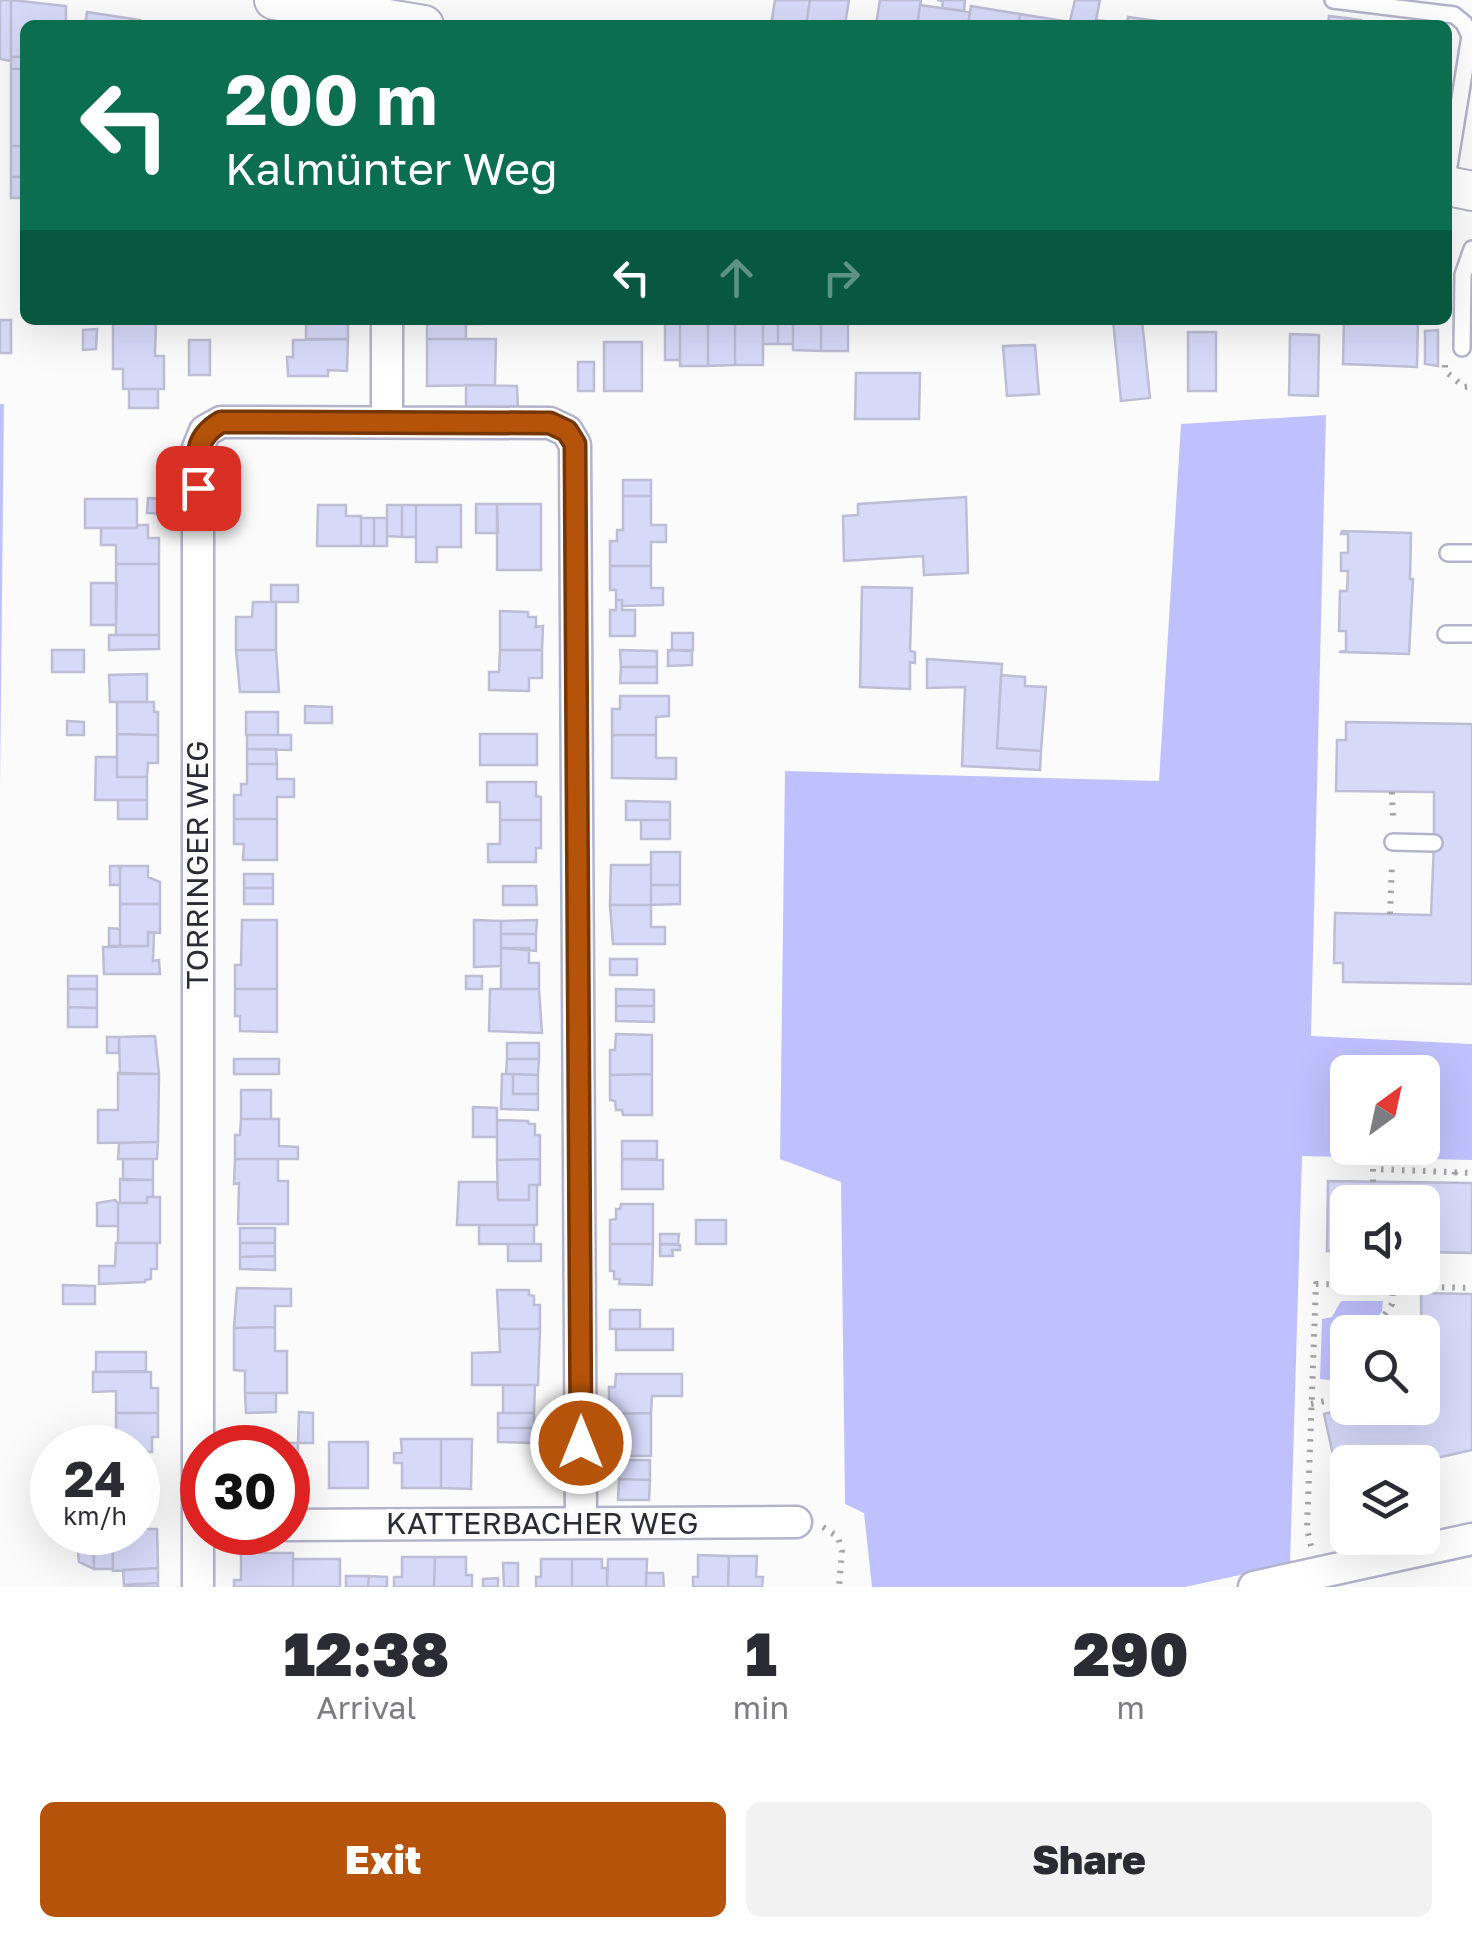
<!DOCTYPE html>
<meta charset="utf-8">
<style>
body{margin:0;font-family:"Golos Text",sans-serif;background:#f2f2f3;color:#2b2b33;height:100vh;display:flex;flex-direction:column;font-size:38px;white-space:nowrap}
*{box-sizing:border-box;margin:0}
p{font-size:32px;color:#7c7c81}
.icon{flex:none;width:55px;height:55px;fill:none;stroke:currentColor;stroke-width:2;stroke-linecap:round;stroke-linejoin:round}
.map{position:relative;height:1587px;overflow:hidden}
.details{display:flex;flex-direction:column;background:#fff;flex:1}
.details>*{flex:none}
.banner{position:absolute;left:20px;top:20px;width:1432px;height:305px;border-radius:15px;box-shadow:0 10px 40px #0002;background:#0b6e4f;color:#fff;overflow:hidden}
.needle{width:65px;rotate:33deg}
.fabs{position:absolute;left:1330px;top:1055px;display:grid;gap:20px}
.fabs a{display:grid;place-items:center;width:110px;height:110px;border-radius:15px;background:#fff;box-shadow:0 10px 40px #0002;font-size:50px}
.speed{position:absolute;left:30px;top:1425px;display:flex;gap:20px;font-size:50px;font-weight:700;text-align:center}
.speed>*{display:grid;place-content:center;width:130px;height:130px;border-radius:50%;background:#fff;box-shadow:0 10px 40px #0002;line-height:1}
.speed small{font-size:25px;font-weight:400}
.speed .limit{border:15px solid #d22;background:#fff;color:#111}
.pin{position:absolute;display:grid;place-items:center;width:85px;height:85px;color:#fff;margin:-42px;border-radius:20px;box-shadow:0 5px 15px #0006}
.me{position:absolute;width:110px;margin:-55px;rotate:0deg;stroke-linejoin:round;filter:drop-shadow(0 0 8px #0008)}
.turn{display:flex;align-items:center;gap:35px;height:210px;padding:0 40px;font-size:45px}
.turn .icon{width:130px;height:130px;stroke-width:2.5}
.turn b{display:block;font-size:70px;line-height:85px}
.lanes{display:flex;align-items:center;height:95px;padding:0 40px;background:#0003;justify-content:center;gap:50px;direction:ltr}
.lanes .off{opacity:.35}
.eta{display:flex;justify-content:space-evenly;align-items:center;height:170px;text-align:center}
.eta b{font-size:60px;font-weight:800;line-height:70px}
.button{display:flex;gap:20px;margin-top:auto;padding:20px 40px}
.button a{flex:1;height:115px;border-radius:15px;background:#b45309;color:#fff;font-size:40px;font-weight:800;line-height:115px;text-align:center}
.button a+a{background:#f2f2f3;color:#2b2b33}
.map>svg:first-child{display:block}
.green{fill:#bfc1fe;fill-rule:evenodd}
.building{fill:#d7d9f9;stroke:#bdbed5;stroke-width:2.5}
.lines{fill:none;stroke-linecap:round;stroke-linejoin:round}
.service-casing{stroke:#b3b4cb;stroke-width:20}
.minor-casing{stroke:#b3b4cb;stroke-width:35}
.tertiary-casing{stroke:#b3b4cb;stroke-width:42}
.path{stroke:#a4a5a8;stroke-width:6;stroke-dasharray:2.5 8;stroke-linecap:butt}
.service{stroke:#fff;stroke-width:15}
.minor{stroke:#fff;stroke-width:30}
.tertiary{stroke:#fff;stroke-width:38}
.route-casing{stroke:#753606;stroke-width:25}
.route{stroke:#b45309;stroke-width:18}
.labels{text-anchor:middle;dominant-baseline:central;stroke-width:8;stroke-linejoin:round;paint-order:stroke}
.street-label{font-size:30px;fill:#2a2b34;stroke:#fbfbfb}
</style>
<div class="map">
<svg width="1472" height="1587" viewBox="0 0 1472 1587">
<rect width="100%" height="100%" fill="#fbfbfb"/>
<path class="green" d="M0 404H4L0 788Z
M1326 415 1311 1036 1472 1044V1160L1302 1156 1290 1564 1185 1587H872L864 1513 845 1504 841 1182 780 1159 785 771 1159 781 1181 424ZM1348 1072H1422V1148H1348Z
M1341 1301H1383L1382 1311 1367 1332H1348L1347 1382 1320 1379 1322 1319 1332 1317Z"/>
<path class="building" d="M0 0H11V61L0 59Z
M11 0 66 6V25H25V57H11Z
M775 0H810L806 25H771Z
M810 0H849L845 25H806Z
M880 0H921L917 25H876Z
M937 0H965L964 11 942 8 943 1Z
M1075 0H1100L1096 20 1105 21V25H1069Z
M920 5 970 12 968 25H917Z
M971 6 1020 14 1019 25H968Z
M87 12 140 20 139 25H85Z
M1020 14 1070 22 1069 25H1019Z
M1329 16 1346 18 1344 25H1328Z
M1128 17 1158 21 1157 25H1127Z
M1346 18 1361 20 1360 25H1344Z
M11 57H25V69H11Z
M11 69H25V146H11Z
M11 146H25V177H11Z
M11 177H25V198H11Z
M0 320H11V353H0Z
M292 320H348V339H306V323H292Z
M427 320H483V324H466V339H427Z
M665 320H680V360H665Z
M680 320H708V366H680Z
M708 320H735V365L708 366Z
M735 320H763V365H735Z
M763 320H778V344H763Z
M778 320H793V344H778Z
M793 320H821V351L793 350Z
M821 320H848V351H821Z
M1113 320H1142L1150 398 1121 401Z
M1344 320H1418L1417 367 1343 364Z
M113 323H156L155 356H164V389H123V369H113Z
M97 329 96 349 83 350V330Z
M1438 330V366L1425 364V331Z
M1188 332H1216V391H1188Z
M1290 334 1319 335 1318 396 1289 395Z
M348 339 347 371 328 370V376H288L287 357H293V340Z
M427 339H496L495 385 427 386Z
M189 340H210V375H189Z
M604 342H642V391H604Z
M1035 345 1039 394 1007 396 1003 346Z
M578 362H594V391H578Z
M856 373H920L919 419H855Z
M466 385 517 386 518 409H466Z
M129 389H158V408H129Z
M623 480H651V496H623Z
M623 496H651V525H666V542H651V566H610V541H617V530H623Z
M966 497 968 573 924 575 923 556 844 561 843 516 858 515V504Z
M148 498 175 499V514L147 513Z
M85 499H137V528H85Z
M476 504H497L498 533H476Z
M497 504H541V570H497Z
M318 505H346V516H361V546H317Z
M387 505H402V537L387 536Z
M402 505H416V537H402Z
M416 505H461V547H437V562H416Z
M361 518H374V546H361Z
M374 518H387V546H374Z
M137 525H148V538H159V564H116V545H101V528H137Z
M1342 531 1411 533 1410 579H1413L1409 654 1339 652 1346 650V631H1339L1340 591H1347L1348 571H1341V553H1348V534H1341Z
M116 564H159V635H116Z
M610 566H651V588H663V605L622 606V600H616V590H610Z
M91 583H117L116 625H91Z
M271 585H298V602H271Z
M862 587 912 588 910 651 915 652V663L910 662V689L860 687Z
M616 600H622V610H635V636H610V610H616Z
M253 602H276V650H236V617H252Z
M500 611 528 612V617H536V627L543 626 542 650H500Z
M672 633H693V650H672Z
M109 635H159V649L109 650Z
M52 650H84V672H52Z
M236 650H276L279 692H240Z
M500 650H542V678H529V691L489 690V672H499Z
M620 650 657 651V667H621Z
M668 650 692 651V665L668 666Z
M927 659 1002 664 997 748 1041 751 1040 770 962 766 965 687 927 688Z
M621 667H657V683H620Z
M147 674V702H110L109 675Z
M1001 675 1025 677V686L1046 687 1041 751 997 748Z
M620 696H669V716L656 717V735H612V709H620Z
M117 702H154V712H158V735L117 734Z
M305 706 332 707V723H305Z
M246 712H278V735H246Z
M67 721 84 722V735H67Z
M1346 722 1472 724V984L1343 982V963H1334L1335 913 1431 915 1434 843V792L1336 791 1337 740H1346Z
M117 734 158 735V763H148L147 777H117Z
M480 734H537V765H480Z
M247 735H291V750L247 749Z
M612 735H656V758H676V779L612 778Z
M247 749H276L277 764H247Z
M96 757H117V777H147V800H95Z
M247 764H277V779H294V797H277V819H234V795H241V784H247Z
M487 782H536V796L541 797V820H500V802H487Z
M118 800H147V819H118Z
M626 801 670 802V820H626Z
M234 819H277V860H243L244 844H234Z
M500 820H541V848H536V862H488V844H500Z
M641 820H670V839H641Z
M651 852H680V885H651Z
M611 865H651V905H610Z
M110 866H120V885H110Z
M120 866H148V877L160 882V904H120Z
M244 874H273V888H244Z
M651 885H680V904L651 905Z
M503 886H536L537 905H503Z
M244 888H273V904H244Z
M120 904H160V933L148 932V946H120Z
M610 905H651V927H665V944H613Z
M242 920H277V989H235V965H241Z
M474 920 501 921V966L474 967Z
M537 920 536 934H501V921Z
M109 928 120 929V946H109Z
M148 932 154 933 153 961 159 960 160 974H104L103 947 148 946Z
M501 934H536V951L501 948Z
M501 948H529V963H539V989H501Z
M610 959H637V975H610Z
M68 976H97V989H68Z
M466 976H482V989H466Z
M68 989H97V1008L68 1007Z
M235 989H277V1032L240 1031V1016H235Z
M490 989H539L542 1033 489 1031Z
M616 989 654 990V1006H616Z
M616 1006H654V1022L616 1021Z
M68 1007 97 1008V1027H68Z
M616 1034 652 1035V1074L610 1075V1050H615Z
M155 1036 159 1074H120L119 1037Z
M107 1037H119V1053H107Z
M507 1043H539V1059H507Z
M234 1059H279V1074H234Z
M507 1059H539L538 1075 506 1074Z
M118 1073 159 1074 158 1142 98 1143V1110H118Z
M502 1074H513V1094H538V1110L501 1109Z
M513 1074 538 1075V1094H513Z
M652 1074V1115H623L622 1110H616L615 1101 610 1100V1075Z
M241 1090H271V1119H241Z
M473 1107 497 1108V1137H473Z
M241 1119H279V1146L298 1147V1159H235V1135H240Z
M497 1120 528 1121 529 1124H535V1135H540V1159L497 1160Z
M622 1141H657V1159H622Z
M158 1142 157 1159H118L119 1143Z
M123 1159H153V1180H123Z
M235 1159H278V1181H288V1224H238L239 1183 234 1184Z
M540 1159V1185H529V1200H498L497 1160Z
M622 1159 663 1160V1189H622Z
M120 1179 153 1180V1197H147V1203H120Z
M1328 1181 1472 1183V1253L1422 1252V1202H1348V1251H1327Z
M459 1182H497L498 1200H529V1185H537V1225H457Z
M147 1197H160V1243H118V1203H147Z
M115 1200 118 1203V1226H97V1203Z
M621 1204H653V1244H610V1220L616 1219V1209H620Z
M696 1220H726V1244H696Z
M479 1225H534V1244H479Z
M240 1228H275V1243H240Z
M660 1234H679L678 1244H660Z
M116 1243H157V1269H151V1279L145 1280V1282L99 1284V1266H115Z
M240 1243H275V1256L240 1257Z
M508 1244H541V1261H508Z
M610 1244H653L652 1285 619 1284 620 1279H614V1271H610Z
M660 1244 680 1245V1250H672L673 1256H660Z
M275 1256V1270L240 1269V1257Z
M63 1285 95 1286V1304H63Z
M237 1288 291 1289V1306H275V1327L234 1328Z
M497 1290H529V1295L534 1296V1305H540V1329H499Z
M1421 1293 1472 1294V1450L1419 1462H1348V1480L1339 1482 1324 1414 1350 1408H1422Z
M610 1310H640V1329H610Z
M275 1327V1351H287V1393H245V1371L234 1370V1328Z
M499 1329H540L538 1385H472V1353L500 1352Z
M616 1329H673V1350H616Z
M96 1352H146V1371L96 1372Z
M93 1372H151V1388H158V1413H116V1391L93 1392Z
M616 1374H682V1396H652L651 1413 609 1414V1387H615Z
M503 1385H535L534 1413H503Z
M245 1393H276V1412L246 1413Z
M299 1412 313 1413V1443H298Z
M116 1413H158V1437H152V1452H138V1448H95L94 1430H116Z
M498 1413H534V1428H498Z
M651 1413V1456H609V1414Z
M498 1428H534L533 1443 498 1442Z
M401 1439H441V1488H402V1463H394V1453H402Z
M441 1439H472L471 1489 441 1488Z
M238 1441 298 1443 297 1488H288V1448H238Z
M329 1442H368V1488H329Z
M619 1460H650V1480L619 1479Z
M138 1477H152V1498H138Z
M619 1479 650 1480 649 1500H618Z
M138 1529H157L158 1568 113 1571 112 1532H138Z
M84 1532H93L94 1569 79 1562 77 1542Z
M93 1532H112L113 1569H94Z
M241 1553H293V1587H234V1580H241Z
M698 1555 729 1556 728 1587H693V1577H698Z
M729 1556H757L756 1577H763L762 1587H728Z
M402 1557H435L434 1587H394V1577H402Z
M435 1557H466V1575H472V1587H434Z
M293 1559H340V1587H293Z
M541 1559H572V1587H536V1577H541Z
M572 1559H602V1568H607V1587H572Z
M608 1559H647L646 1587H607Z
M503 1563H518V1587H504Z
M158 1568V1583L124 1585 123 1570Z
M646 1573H663L664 1587H646Z
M346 1576H369L368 1587H346Z
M369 1576 387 1577V1587H368Z
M498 1578V1587H483V1579Z
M158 1583V1587H124V1585Z"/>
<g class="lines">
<g class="service-casing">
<path id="service" d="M1333 0 1454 15 1464 23 1470 36 1448 172
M1462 348 1463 275 1472 249
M1448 553H1472
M1446 634H1472
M1393 842 1434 843"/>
</g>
<g class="minor-casing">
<path id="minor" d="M387 422V320
M288 1525 796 1522
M198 1587V448L205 431 221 422 550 423 567 431 575 445 581 1523
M1254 1587 1472 1539"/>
</g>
<g class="tertiary-casing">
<path id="tertiary" d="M274 0 424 25
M1448 186 1472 191"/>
</g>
<path class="path" d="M1445 365V371L1464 387 1472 386
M1392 792 1393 820
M1390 914 1392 863
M1455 1172V1183
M1373 1182V1169L1472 1173
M1373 1332 1392 1304 1393 1286
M1311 1404 1348 1396
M823 1527 838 1537 842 1551 839 1587
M1311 1546 1307 1529 1316 1284 1472 1288"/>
<use href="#service" class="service"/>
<use href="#minor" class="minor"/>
<use href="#tertiary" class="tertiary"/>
</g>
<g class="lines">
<g class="route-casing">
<path id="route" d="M198 488C198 458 192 439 221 422L550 423 567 431 575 444 581 1443"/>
</g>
<use href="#route" class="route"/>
</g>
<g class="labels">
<g class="street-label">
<text transform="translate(197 865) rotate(-90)">TORRINGER WEG</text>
<text x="542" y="1523">KATTERBACHER WEG</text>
</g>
</g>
</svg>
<div class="fabs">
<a><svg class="needle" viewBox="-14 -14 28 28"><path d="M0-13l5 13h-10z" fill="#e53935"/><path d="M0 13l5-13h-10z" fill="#7c7c81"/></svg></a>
<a><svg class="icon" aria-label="sound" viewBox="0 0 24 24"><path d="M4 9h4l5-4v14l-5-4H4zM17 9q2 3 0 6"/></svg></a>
<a><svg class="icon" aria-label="search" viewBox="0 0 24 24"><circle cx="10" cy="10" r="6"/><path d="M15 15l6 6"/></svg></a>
<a><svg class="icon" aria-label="layers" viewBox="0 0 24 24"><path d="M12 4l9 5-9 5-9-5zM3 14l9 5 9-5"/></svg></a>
</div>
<div class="speed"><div>24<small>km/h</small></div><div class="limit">30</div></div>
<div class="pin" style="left:198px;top:488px;background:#d93025"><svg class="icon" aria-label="arrive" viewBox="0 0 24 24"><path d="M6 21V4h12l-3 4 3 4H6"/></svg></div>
<svg class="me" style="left:581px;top:1443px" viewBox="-20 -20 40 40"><circle r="17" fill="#b45309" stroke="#fff" stroke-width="3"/><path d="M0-11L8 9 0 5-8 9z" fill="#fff"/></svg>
<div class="banner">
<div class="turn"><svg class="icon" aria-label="left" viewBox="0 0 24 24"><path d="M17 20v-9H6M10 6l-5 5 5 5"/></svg><div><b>200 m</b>Kalmünter Weg</div></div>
<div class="lanes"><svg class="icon" aria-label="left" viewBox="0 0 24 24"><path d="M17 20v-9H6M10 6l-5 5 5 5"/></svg><svg class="icon off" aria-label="ahead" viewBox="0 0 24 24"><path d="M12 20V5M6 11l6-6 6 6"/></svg><svg class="icon off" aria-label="right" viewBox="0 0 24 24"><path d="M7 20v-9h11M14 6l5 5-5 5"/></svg></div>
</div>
</div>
<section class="details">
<div class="eta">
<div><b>12:38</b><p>Arrival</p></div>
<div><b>1</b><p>min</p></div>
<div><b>290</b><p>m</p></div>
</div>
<div class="button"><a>Exit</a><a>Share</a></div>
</section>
